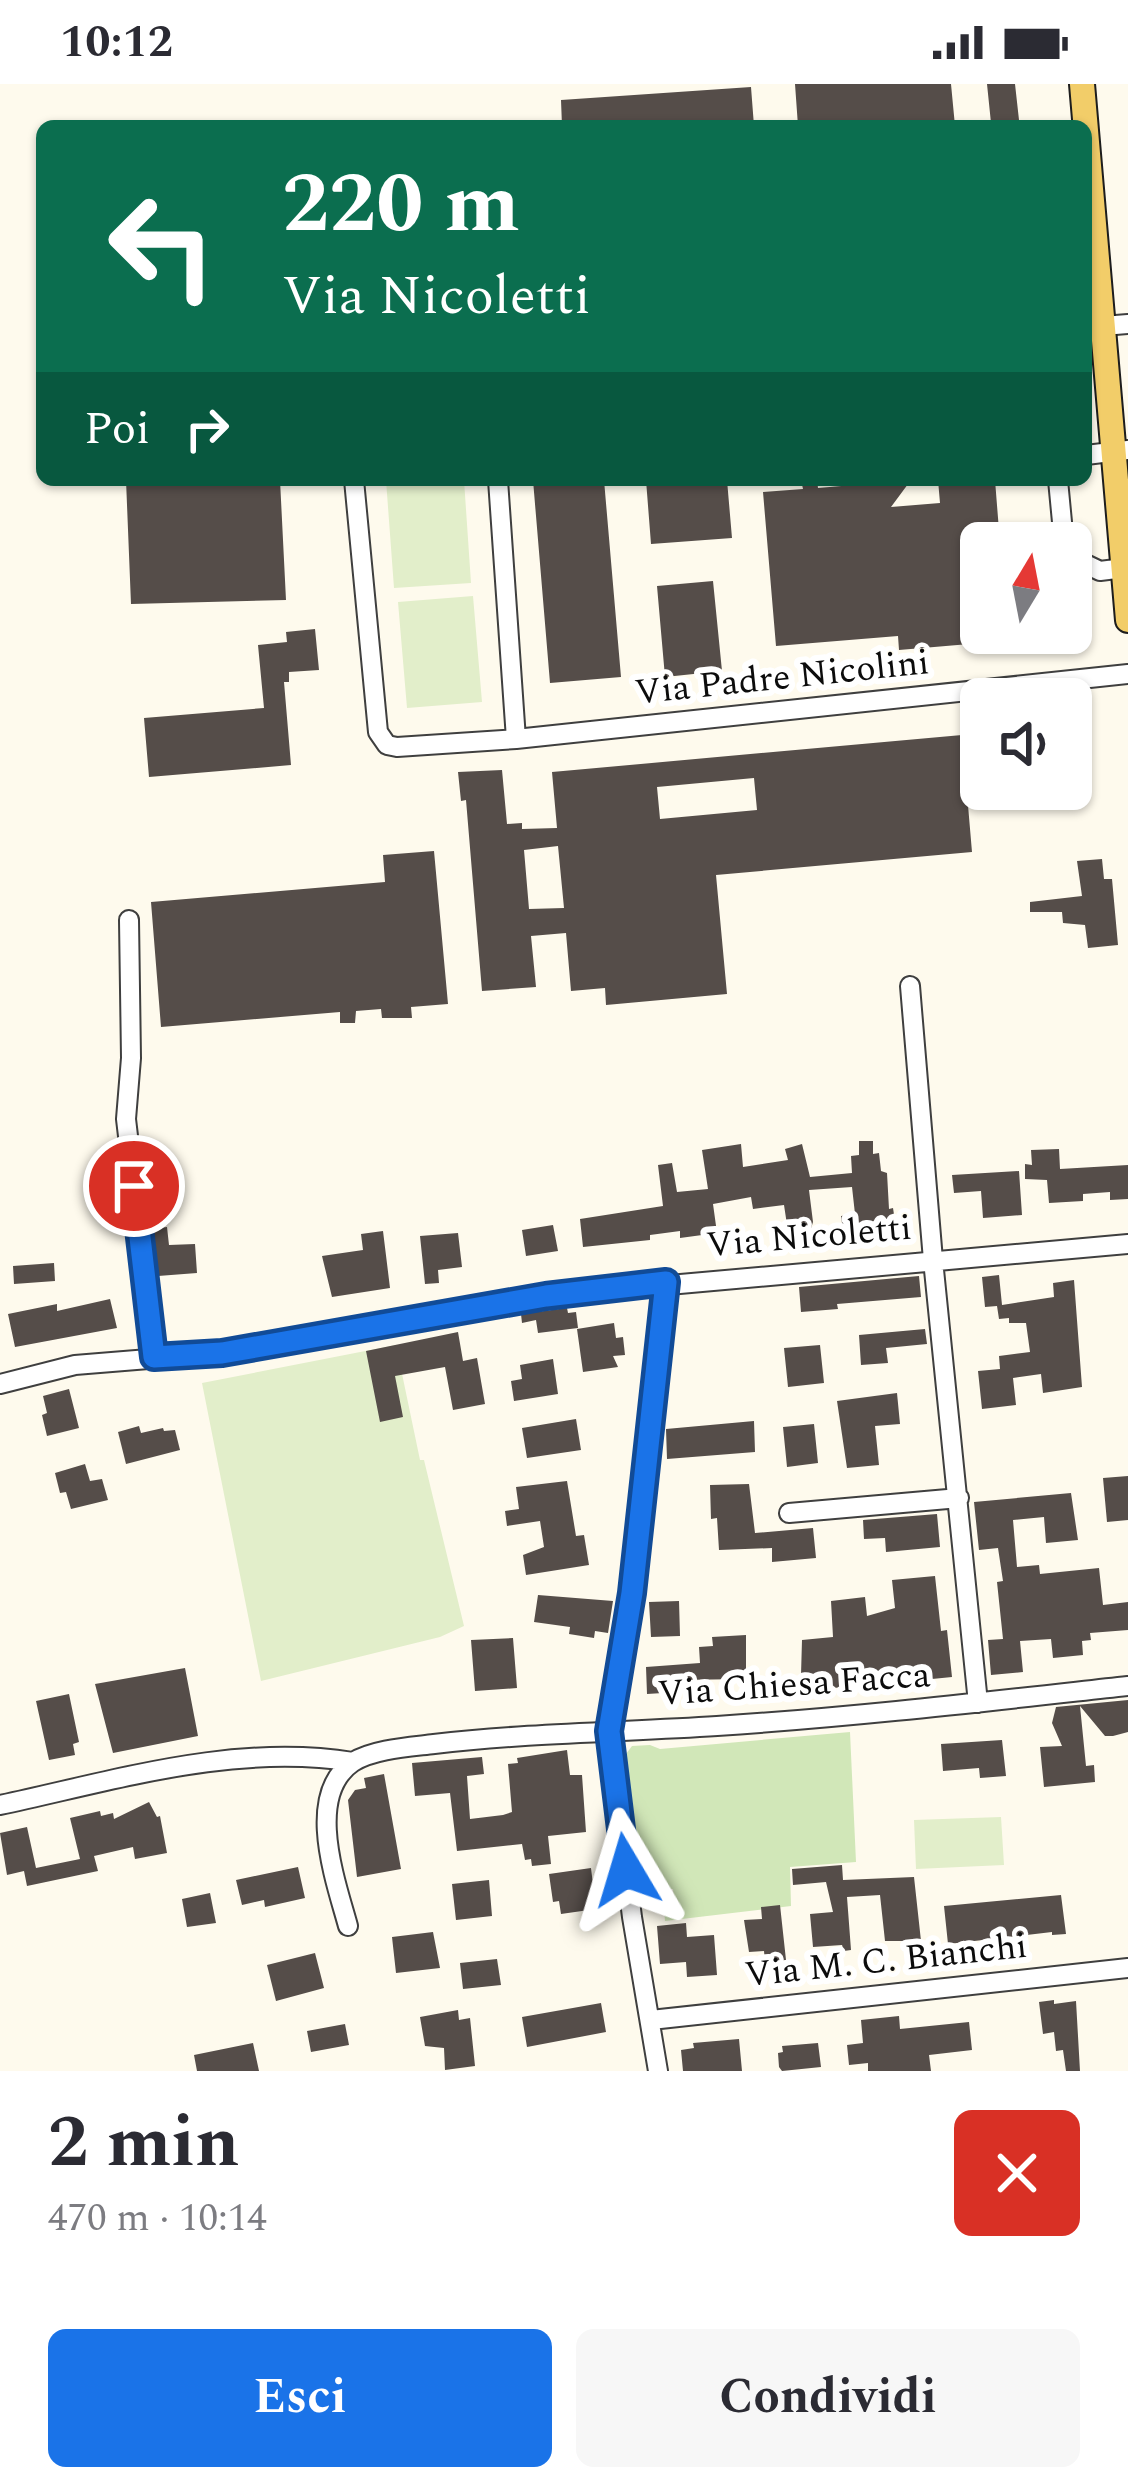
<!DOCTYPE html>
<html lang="it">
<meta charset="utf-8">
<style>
body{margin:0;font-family:Spectral,serif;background:#f7f7f7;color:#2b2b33;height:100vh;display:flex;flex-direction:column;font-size:45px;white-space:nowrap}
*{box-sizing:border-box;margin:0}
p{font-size:39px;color:#7c7c81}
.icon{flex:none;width:66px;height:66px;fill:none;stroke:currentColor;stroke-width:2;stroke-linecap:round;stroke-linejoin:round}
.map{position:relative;height:1987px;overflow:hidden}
.panel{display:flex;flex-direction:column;background:#fff;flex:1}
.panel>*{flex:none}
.hud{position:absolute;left:36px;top:36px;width:1056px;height:366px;border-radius:18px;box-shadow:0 3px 9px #0004;background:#0b6e4f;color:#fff;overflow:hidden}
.needle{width:78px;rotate:10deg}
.fabs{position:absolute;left:960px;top:438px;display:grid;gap:24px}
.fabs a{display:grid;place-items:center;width:132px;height:132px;border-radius:18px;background:#fff;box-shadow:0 3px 9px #0004;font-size:60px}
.pin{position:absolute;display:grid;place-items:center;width:102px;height:102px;color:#fff;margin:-51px;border:6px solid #fff;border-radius:50%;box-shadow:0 3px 12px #0007}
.me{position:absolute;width:132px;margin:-66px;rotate:353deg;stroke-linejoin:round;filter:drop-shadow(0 0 9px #0008)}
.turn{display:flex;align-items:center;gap:42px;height:252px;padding:0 48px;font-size:54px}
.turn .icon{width:156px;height:156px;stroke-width:2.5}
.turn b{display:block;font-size:84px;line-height:102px}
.then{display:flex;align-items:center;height:114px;padding:0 48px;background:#0003;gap:24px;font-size:45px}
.round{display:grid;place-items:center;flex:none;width:126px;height:126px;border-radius:18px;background:#f7f7f7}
.head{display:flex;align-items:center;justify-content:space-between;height:204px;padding:0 48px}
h1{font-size:72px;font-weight:700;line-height:90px}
.cta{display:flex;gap:24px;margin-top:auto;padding:24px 48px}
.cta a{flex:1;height:138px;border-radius:18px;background:#1a73e8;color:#fff;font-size:48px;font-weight:700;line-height:138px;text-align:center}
.cta a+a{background:#f7f7f7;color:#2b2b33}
.status{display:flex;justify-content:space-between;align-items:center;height:84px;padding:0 60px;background:#fff;direction:ltr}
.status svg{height:33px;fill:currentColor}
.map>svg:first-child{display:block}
.grass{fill:#d1e7b8}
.pitch{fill:#e2eeca}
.building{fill:#554d49;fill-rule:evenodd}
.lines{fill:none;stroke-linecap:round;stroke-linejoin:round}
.minor-casing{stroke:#3f3f3f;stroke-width:22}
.major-casing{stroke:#1d1d1d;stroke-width:28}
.minor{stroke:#fff;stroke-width:18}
.major{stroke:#f2cd69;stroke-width:24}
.route-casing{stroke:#114b97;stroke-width:30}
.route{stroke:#1a73e8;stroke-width:21}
.labels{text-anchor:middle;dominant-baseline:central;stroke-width:12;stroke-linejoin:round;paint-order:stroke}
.street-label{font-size:36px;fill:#0c0c0c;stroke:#fff}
</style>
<div class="status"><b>10:12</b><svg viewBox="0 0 49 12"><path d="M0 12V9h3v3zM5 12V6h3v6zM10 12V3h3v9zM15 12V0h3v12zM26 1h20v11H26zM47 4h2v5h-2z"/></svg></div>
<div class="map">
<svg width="1128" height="1987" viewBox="0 0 1128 1987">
<rect width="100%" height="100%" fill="#fefaed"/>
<path class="grass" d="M850 1648 856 1778 790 1783 791 1822 665 1837 664 1825 675 1822 673 1805 643 1806 626 1670 632 1662 650 1661 660 1665Z"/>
<path class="pitch" d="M386 396H464L471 499 394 504Z
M473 512 482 618 407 624 398 518Z
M396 1261 420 1376H424L464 1542 440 1553 261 1597 202 1299Z
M1001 1733 1004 1781 916 1785 914 1736Z"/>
<path class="building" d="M795 0H951L955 42H798Z
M987 0H1015L1019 36 991 39Z
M751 3 754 42H562L561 16Z
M126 396H280L286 516 131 520Z
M533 396H604L621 593 550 599Z
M646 396H727L732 454 651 460Z
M801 396H817L818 404 911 396 891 423 940 419 938 396H995L1000 459H981V559L899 566 898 552 776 562 763 408 803 405Z
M713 497 722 587 665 593 657 502Z
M315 545 319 586 289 588V598H284L291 681 149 693 144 634 264 624 258 561 287 558 286 548Z
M962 651 972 768 716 791 727 910 606 921 605 904 571 907 566 849 531 852 536 903 482 907 466 716 461 717 458 688 502 686 507 740 522 739V745L557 744 552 688ZM754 694 757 726 660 735 657 703ZM558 762 564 824 529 825 524 766Z
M434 767 448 920 411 923 412 934H382L381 925 356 927 355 939H340V928L161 943 151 818 385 798 383 771Z
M1102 775 1104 795H1112L1118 861 1088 864 1085 841 1063 839 1062 828H1030V818L1082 812 1077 777Z
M859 1057H873V1070L879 1069 881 1087 887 1089 889 1125 893 1124 895 1137 885 1139 886 1146H843L841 1132 855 1130 852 1103 809 1106 813 1138 809 1151 789 1154 784 1121 753 1125 751 1113 713 1120 717 1149 680 1154V1147L650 1151V1156L583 1163 580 1135 663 1122 658 1081 672 1079 677 1108 708 1105 702 1066 741 1060 743 1083 788 1076 785 1065 802 1060 810 1093 852 1089 851 1072 859 1071Z
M1059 1065 1060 1085 1128 1081V1115L1110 1116V1108L1083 1110V1117L1049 1119 1047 1096 1025 1095V1080L1032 1081 1031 1066Z
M1019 1087 1022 1131 983 1134 981 1107 954 1109 952 1091Z
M553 1141 558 1167 526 1172 522 1146Z
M167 1143 169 1161 195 1160 197 1189 158 1192 152 1145Z
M383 1147 390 1204 332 1213 322 1172 363 1166 361 1150Z
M458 1149 462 1183 438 1186 439 1199 425 1200 420 1152Z
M54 1179 55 1197 14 1200 13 1182Z
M999 1191 1002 1221 1054 1213 1053 1199 1074 1196 1082 1303 1043 1309 1041 1290 1013 1294 1016 1321 982 1325 978 1287 1000 1285 999 1272 1030 1268 1026 1239H1009V1234L999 1235 997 1222 985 1223 982 1193Z
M919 1192 921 1213 837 1220 838 1225 801 1228 799 1203Z
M110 1215 117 1244 15 1263 8 1230 57 1220V1227Z
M567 1224 568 1229 576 1228 578 1244 538 1249 536 1236 522 1239 521 1230Z
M614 1239 616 1254 623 1253 625 1271 613 1272 618 1283 583 1288 577 1245Z
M925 1245 927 1260 886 1264 888 1279 861 1281 859 1251Z
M458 1248 463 1277 477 1274 485 1320 453 1326 445 1283 395 1292 403 1333 380 1338 366 1267Z
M820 1261 824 1299 788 1303 784 1264Z
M553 1275 558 1310 514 1317 511 1297 522 1295 520 1281Z
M69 1305 79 1344 47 1352 42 1331 47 1329 43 1312Z
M897 1309 900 1340 875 1342 879 1381 847 1384 837 1317Z
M576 1335 581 1366 527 1374 522 1344Z
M754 1337 755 1368 667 1375 666 1345Z
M814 1340 818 1379 787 1383 783 1343Z
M139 1342 141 1349 163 1344 164 1347 175 1346 180 1366 126 1380 118 1348Z
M85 1380 90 1397 102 1395 108 1416 71 1425 66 1408 60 1409 55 1389Z
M1128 1392V1436L1107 1438 1103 1394Z
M567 1397 576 1452 584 1451 589 1481 526 1491 523 1471 544 1463 540 1437 507 1442 505 1427 519 1425 516 1403Z
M749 1400 755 1449 813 1444 816 1474 772 1478V1464L719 1466 717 1434 711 1435 710 1401Z
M1071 1409 1078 1456 1046 1459 1044 1433 1013 1436 1017 1483 1039 1481 1040 1490 1099 1484 1103 1521 1128 1518V1546L1090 1549 1091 1556 1082 1557 1083 1571 1053 1574 1051 1555 1020 1557 1023 1588 991 1591 988 1556 1003 1555 997 1498 1003 1497 998 1464 979 1466 974 1418Z
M937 1430 940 1463 886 1468 885 1454 864 1455 863 1436Z
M935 1492 941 1547 947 1546 952 1593 922 1596 921 1590 881 1593V1598L819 1606 818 1599 806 1600 805 1591H801L802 1556 833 1553 831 1517 865 1513 867 1532 895 1524 892 1496Z
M538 1511 613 1517 608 1549 595 1547 594 1554 569 1550 570 1543 534 1538Z
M679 1517 680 1552 651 1553 649 1518Z
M746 1551V1595L678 1596 679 1608 647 1610 646 1583 700 1579 699 1563 713 1562 712 1553Z
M513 1554 517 1604 475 1607 471 1556Z
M185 1584 198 1652 113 1669 95 1600Z
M69 1610 79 1658 73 1660 75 1671 49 1676 36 1617Z
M1128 1616V1648L1113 1652H1105L1080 1622 1086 1682 1094 1681 1095 1698 1044 1703 1040 1663 1062 1662 1052 1639 1056 1623Z
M1002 1656 1006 1692 980 1694 979 1684 943 1687 941 1660Z
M567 1666 570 1691H582L586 1748 548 1752 551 1780 532 1782 531 1775 525 1776 522 1760 457 1767 450 1709 415 1712 412 1679 482 1673 484 1690 467 1692 470 1735 503 1731 512 1728 508 1680 518 1679 517 1674Z
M384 1690 401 1785 357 1793 348 1716 355 1706 366 1704 364 1694Z
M149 1718 157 1733 160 1732 167 1769 135 1775 133 1763 94 1772 98 1787 27 1802 24 1787 7 1791 0 1749 27 1743 36 1784 80 1775 70 1734 100 1727 101 1732 113 1729 114 1735Z
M842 1781 843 1796 914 1793 921 1857H885L880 1811 847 1813 851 1866 844 1867 842 1861 813 1863 810 1830 833 1828 826 1798 793 1801 792 1785Z
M298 1783 305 1814 265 1823 264 1816 242 1821 236 1796Z
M591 1784 596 1825 561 1830 559 1817 553 1818 549 1790Z
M489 1796 492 1832 456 1836 452 1800Z
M210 1809 216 1839 187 1843 182 1815Z
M1061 1811 1066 1850 1052 1851V1848L948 1860 944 1822Z
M780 1821 786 1876 765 1878 764 1867 749 1868 744 1836 762 1835 761 1823Z
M686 1839 687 1853 714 1851 717 1891 687 1893 686 1878 660 1880 657 1842Z
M433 1848 440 1884 396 1889 392 1853Z
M315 1869 324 1904 276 1917 267 1881Z
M497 1875 501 1901 463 1905 460 1879Z
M1054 1916V1920L1076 1917 1080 1987H1066L1063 1966 1056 1967 1054 1948 1043 1950 1039 1918Z
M601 1919 606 1948 527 1963 522 1933Z
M458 1926 459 1936 470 1934 475 1982 445 1986 444 1964 425 1962 420 1933Z
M899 1932 900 1945 969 1938 972 1966 929 1971 931 1987H868V1979L849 1981 847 1961 863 1959 861 1936Z
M345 1940 349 1961 311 1968 307 1947Z
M739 1955 742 1987H683L681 1966 694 1964 693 1959Z
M253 1959 259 1987H197L194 1971Z
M818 1959 821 1983 782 1987 779 1983 778 1969 783 1968 782 1962Z"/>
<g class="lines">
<g class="minor-casing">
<path id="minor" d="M1103 242 1128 240
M1086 371 1128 366
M354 396 378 648 387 661 397 663 516 655 1128 590
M498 396 516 655
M1058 396 1064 459
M1071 473 1100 487 1124 484
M129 836 131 974 126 1035 154 1273
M910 902 933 1176 978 1619
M0 1300 75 1281 222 1269 546 1212 1128 1160
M789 1429 959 1414
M0 1721C117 1696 234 1659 353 1678
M348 1842C336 1798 304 1711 353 1678 374 1665 410 1663 434 1660 528 1649 623 1648 717 1642 854 1633 991 1617 1128 1602
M651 1936 1128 1884
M658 1987 632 1833 609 1647 631 1509 666 1199"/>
</g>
<g class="major-casing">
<path id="major" d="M1082 0 1128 536"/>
</g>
<use href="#minor" class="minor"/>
<use href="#major" class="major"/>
</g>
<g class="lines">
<g class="route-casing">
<path id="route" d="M134 1102 154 1273 222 1269 546 1212 666 1198 632 1509 609 1647 626 1786"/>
</g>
<use href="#route" class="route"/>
</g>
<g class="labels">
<g class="street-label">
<text transform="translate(782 594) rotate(-6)">Via Padre Nicolini</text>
<text transform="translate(809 1153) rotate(-5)">Via Nicoletti</text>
<text transform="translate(794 1601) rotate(-4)">Via Chiesa Facca</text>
<text transform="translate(886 1877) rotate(-6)">Via M. C. Bianchi</text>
</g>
</g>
</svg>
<div class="fabs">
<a><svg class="needle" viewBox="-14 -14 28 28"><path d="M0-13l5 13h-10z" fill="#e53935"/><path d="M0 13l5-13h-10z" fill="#7c7c81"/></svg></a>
<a><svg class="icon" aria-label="sound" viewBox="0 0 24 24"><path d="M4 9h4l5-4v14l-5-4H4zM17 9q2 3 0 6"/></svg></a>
</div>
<div class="pin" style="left:134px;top:1102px;background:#d93025"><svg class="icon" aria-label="arrive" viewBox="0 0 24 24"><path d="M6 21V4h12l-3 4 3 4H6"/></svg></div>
<svg class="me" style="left:626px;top:1786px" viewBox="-20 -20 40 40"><path d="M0-17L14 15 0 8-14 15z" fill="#1a73e8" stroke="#fff" stroke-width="4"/></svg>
<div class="hud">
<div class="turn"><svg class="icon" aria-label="left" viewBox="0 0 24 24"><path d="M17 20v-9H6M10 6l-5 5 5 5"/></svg><div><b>220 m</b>Via Nicoletti</div></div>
<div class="then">Poi<svg class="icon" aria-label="right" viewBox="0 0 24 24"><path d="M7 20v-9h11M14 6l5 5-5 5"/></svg></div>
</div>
</div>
<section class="panel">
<div class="head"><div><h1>2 min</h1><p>470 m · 10:14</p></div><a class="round" style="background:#d93025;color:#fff"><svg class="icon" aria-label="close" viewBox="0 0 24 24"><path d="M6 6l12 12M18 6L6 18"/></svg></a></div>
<div class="cta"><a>Esci</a><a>Condividi</a></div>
</section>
